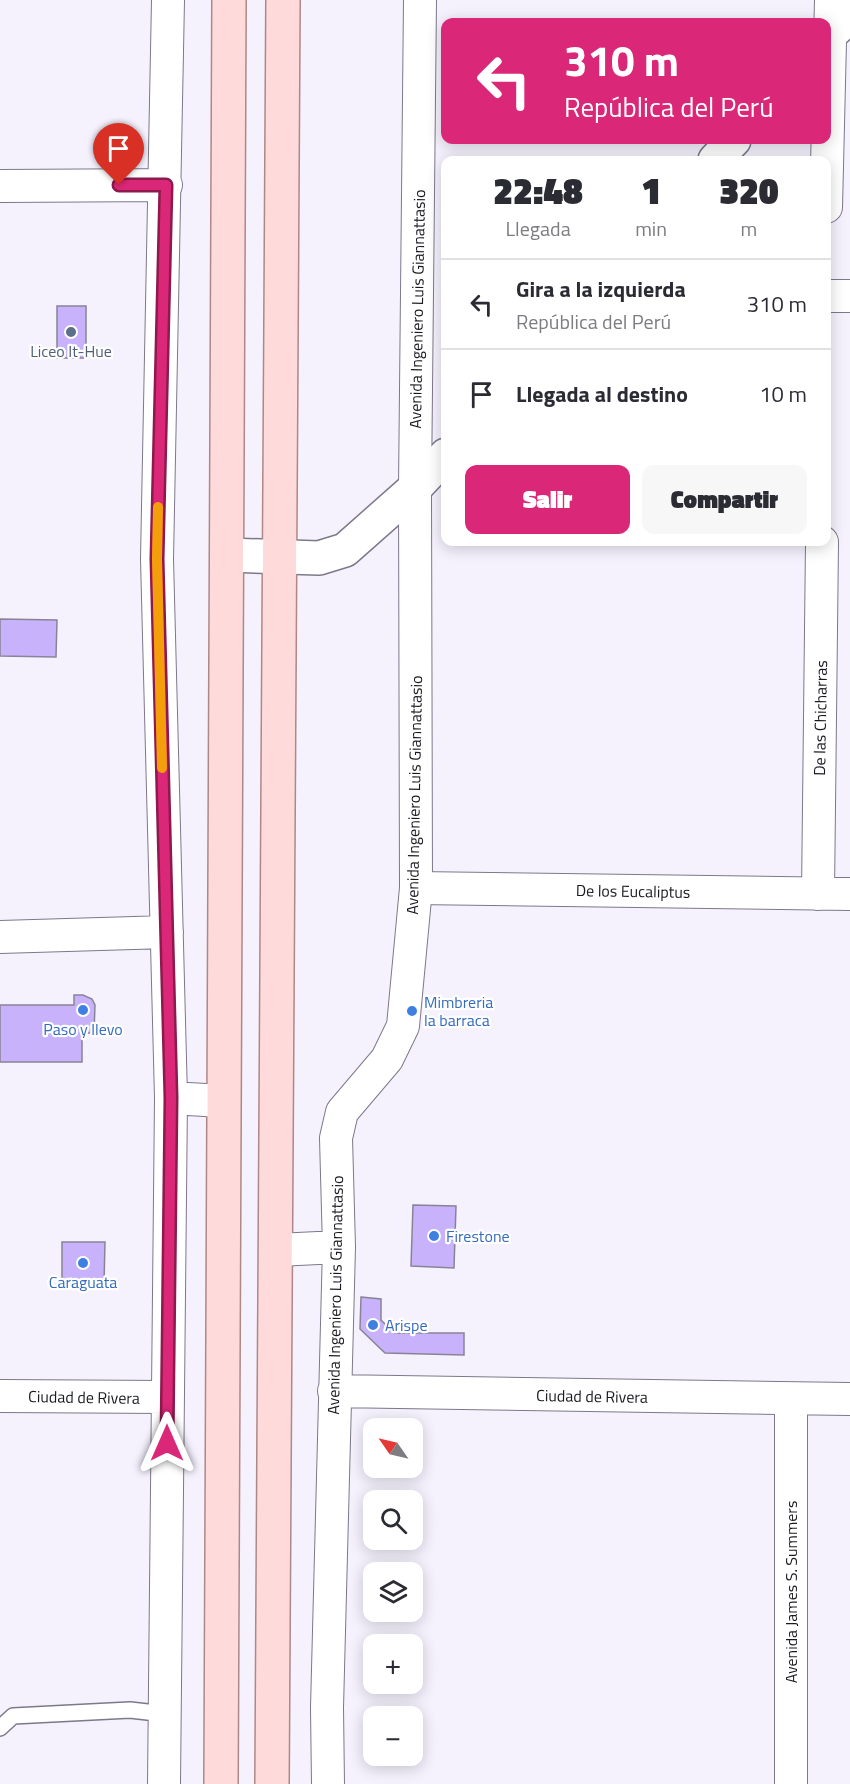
<!DOCTYPE html>
<html lang="es">
<meta charset="utf-8">
<style>
body{margin:0;font-family:"Titillium Web",sans-serif;background:#f7f7f7;color:#2b2b33;height:100vh;display:flex;flex-direction:column;font-size:22px;white-space:nowrap}
*{box-sizing:border-box;margin:0}
p{font-size:20px;color:#7c7c81}
.icon{flex:none;width:33px;height:33px;fill:none;stroke:currentColor;stroke-width:2;stroke-linecap:round;stroke-linejoin:round}
.map{position:relative;flex:1;overflow:hidden}
.details{position:absolute;left:441px;top:156px;width:390px;height:390px;display:flex;flex-direction:column;background:#fff;border-radius:12px;box-shadow:0 3px 15px #0003}
.details>*{flex:none}
.top-card{position:absolute;left:441px;top:18px;width:390px;height:126px;border-radius:12px;box-shadow:0 3px 15px #0003;background:#db2777;color:#fff;overflow:hidden}
.needle{width:39px;rotate:304deg}
.controls{position:absolute;left:363px;top:1418px;display:grid;gap:12px}
.controls a{display:grid;place-items:center;width:60px;height:60px;border-radius:12px;background:#fff;box-shadow:0 3px 15px #0003;font-size:30px}
.pin{position:absolute;display:grid;place-items:center;width:51px;height:51px;color:#fff;margin:-62px -26px;border-radius:50% 50% 50% 0;rotate:-45deg;box-shadow:0 0 6px #0007}
.pin .icon{rotate:45deg}
.me{position:absolute;width:66px;margin:-33px;rotate:0deg;stroke-linejoin:round;filter:drop-shadow(0 0 4px #0008)}
.turn{display:flex;align-items:center;gap:21px;height:126px;padding:0 24px;font-size:27px}
.turn .icon{width:78px;height:78px;stroke-width:2.5}
.turn b{display:block;font-size:42px;line-height:51px}
.eta{display:flex;justify-content:space-evenly;align-items:center;height:102px;text-align:center}
.eta b{font-size:36px;font-weight:800;line-height:42px}
.cta{display:flex;gap:12px;margin-top:auto;padding:12px 24px}
.cta a{flex:1;height:69px;border-radius:12px;background:#db2777;color:#fff;font-size:24px;font-weight:800;line-height:69px;text-align:center}
.cta a+a{background:#f7f7f7;color:#2b2b33}
ul{padding:0;list-style:none}
li{display:flex;align-items:center;gap:18px;height:90px;padding:0 24px;border-top:2px solid #e1e1e2}
li div{flex:1}
li b{display:block;font-size:22px}
li em{font-style:normal}
.map>svg:first-child{display:block}
.building{fill:#c8b2fc;stroke:#888496;stroke-width:1.5}
.lines{fill:none;stroke-linecap:round;stroke-linejoin:round}
.service-casing{stroke:#7d788a;stroke-width:18}
.minor-casing{stroke:#7d788a;stroke-width:34}
.tertiary-casing{stroke:#7d788a;stroke-width:36}
.primary-casing{stroke:#ae8788;stroke-width:36}
.service{stroke:#fff;stroke-width:15}
.minor{stroke:#fff;stroke-width:32}
.tertiary{stroke:#fff;stroke-width:33}
.primary{stroke:#fedbda;stroke-width:33}
.route-casing{stroke:#8e194d;stroke-width:15}
.route{stroke:#db2777;stroke-width:10}
.slow{stroke:#f59e0b;stroke-width:10}
.service-dot{fill:#5c6f8a;stroke:#fff;stroke-width:2}
.shop-dot{fill:#3f7fe0;stroke:#fff;stroke-width:2}
.labels{text-anchor:middle;dominant-baseline:central;stroke-width:4.5;stroke-linejoin:round;paint-order:stroke}
.street-label{font-size:16px;fill:#1a181f;stroke:#fff}
.service-label{font-size:16px;fill:#4e5e75;stroke:#fff}
.shop-label{font-size:16px;fill:#366cbe;stroke:#fff;text-anchor:start}
</style>
<div class="map">
<svg width="850" height="1784" viewBox="0 0 850 1784">
<rect width="100%" height="100%" fill="#f5f2fe"/>
<path class="building" d="M57 306H86V358H57Z
M0 619 57 620 56 657 0 656Z
M74 995H83L92 999 95 1005 94 1033H82V1062H0V1005H74Z
M413 1205 456 1206 454 1268 411 1266Z
M62 1242H105L104 1284 62 1283Z
M361 1297 381 1299V1320L394 1333H464V1355L385 1353 360 1329Z"/>
<g class="lines">
<g class="service-casing">
<path id="service" d="M0 1728 13 1716 130 1710 165 1714"/>
</g>
<g class="minor-casing">
<path id="minor" d="M0 186 166 185
M826 207 831 0
M826 296H850
M416 888 850 894
M818 894 822 542
M0 937 167 932
M171 1098 222 1101
M277 1250 339 1247
M334 1391 850 1399
M0 1396 167 1397
M791 1399V1784
M164 1784 171 1098 157 559 168 0
M328 1784 327 1708 339 1247 336 1138 342 1112 387 1059 403 1026 416 888 415 488 420 0"/>
</g>
<g class="tertiary-casing">
<path id="tertiary" d="M826 38 850 16
M715 160 734 140
M227 555 319 558 345 550 415 488 446 455"/>
</g>
<g class="primary-casing">
<path id="primary" d="M221 1784 229 0
M272 1784 283 0"/>
</g>
<use href="#service" class="service"/>
<use href="#minor" class="minor"/>
<use href="#tertiary" class="tertiary"/>
<use href="#primary" class="primary"/>
</g>
<g class="lines">
<g class="route-casing">
<path id="route" d="M119 185H166L157 559 171 1098 167 1443"/>
</g>
<use href="#route" class="route"/>
<path class="slow" d="M158 507 157 559 162 768"/>
</g>
<circle class="service-dot" cx="71" cy="332" r="6"/>
<g class="shop-dot">
<circle cx="83" cy="1010" r="6"/>
<circle cx="412" cy="1011" r="6"/>
<circle cx="434" cy="1236" r="6"/>
<circle cx="83" cy="1263" r="6"/>
<circle cx="373" cy="1325" r="6"/>
</g>
<g class="labels">
<g class="street-label">
<text transform="translate(417 309) rotate(-89)">Avenida Ingeniero Luis Giannattasio</text>
<text transform="translate(820 718) rotate(-89)">De las Chicharras</text>
<text transform="translate(414 795) rotate(-89)">Avenida Ingeniero Luis Giannattasio</text>
<text transform="translate(633 891) rotate(1)">De los Eucaliptus</text>
<text transform="translate(335 1295) rotate(-89)">Avenida Ingeniero Luis Giannattasio</text>
<text transform="translate(592 1396) rotate(1)">Ciudad de Rivera</text>
<text transform="translate(84 1397) rotate(1)">Ciudad de Rivera</text>
<text transform="translate(791 1592) rotate(-90)">Avenida James S. Summers</text>
</g>
<g class="service-label">
<text x="71" y="351">Liceo It-Hue</text>
</g>
<g class="shop-label">
<text x="424" y="1002">Mimbreria<tspan x="424" dy="18">la barraca</tspan></text>
<text x="83" y="1029" text-anchor="middle">Paso y llevo</text>
<text x="446" y="1236">Firestone</text>
<text x="83" y="1282" text-anchor="middle">Caraguata</text>
<text x="385" y="1325">Arispe</text>
</g>
</g>
</svg>
<div class="controls">
<a><svg class="needle" viewBox="-14 -14 28 28"><path d="M0-13l5 13h-10z" fill="#e53935"/><path d="M0 13l5-13h-10z" fill="#7c7c81"/></svg></a>
<a><svg class="icon" aria-label="search" viewBox="0 0 24 24"><circle cx="10" cy="10" r="6"/><path d="M15 15l6 6"/></svg></a>
<a><svg class="icon" aria-label="layers" viewBox="0 0 24 24"><path d="M12 4l9 5-9 5-9-5zM3 14l9 5 9-5"/></svg></a>
<a>+</a>
<a>−</a>
</div>
<div class="pin" style="left:119px;top:185px;background:#d93025"><svg class="icon" aria-label="arrive" viewBox="0 0 24 24"><path d="M6 21V4h12l-3 4 3 4H6"/></svg></div>
<svg class="me" style="left:167px;top:1443px" viewBox="-20 -20 40 40"><path d="M0-17L14 15 0 8-14 15z" fill="#db2777" stroke="#fff" stroke-width="4"/></svg>
<div class="top-card">
<div class="turn"><svg class="icon" aria-label="left" viewBox="0 0 24 24"><path d="M17 20v-9H6M10 6l-5 5 5 5"/></svg><div><b>310 m</b>República del Perú</div></div>
</div>
<section class="details">
<div class="eta">
<div><b>22:48</b><p>Llegada</p></div>
<div><b>1</b><p>min</p></div>
<div><b>320</b><p>m</p></div>
</div>
<ul>
<li><svg class="icon" aria-label="left" viewBox="0 0 24 24"><path d="M17 20v-9H6M10 6l-5 5 5 5"/></svg><div><b>Gira a la izquierda</b><p>República del Perú</p></div><em>310 m</em></li>
<li><svg class="icon" aria-label="arrive" viewBox="0 0 24 24"><path d="M6 21V4h12l-3 4 3 4H6"/></svg><div><b>Llegada al destino</b></div><em>10 m</em></li>
</ul>
<div class="cta"><a>Salir</a><a>Compartir</a></div>
</section>
</div>
